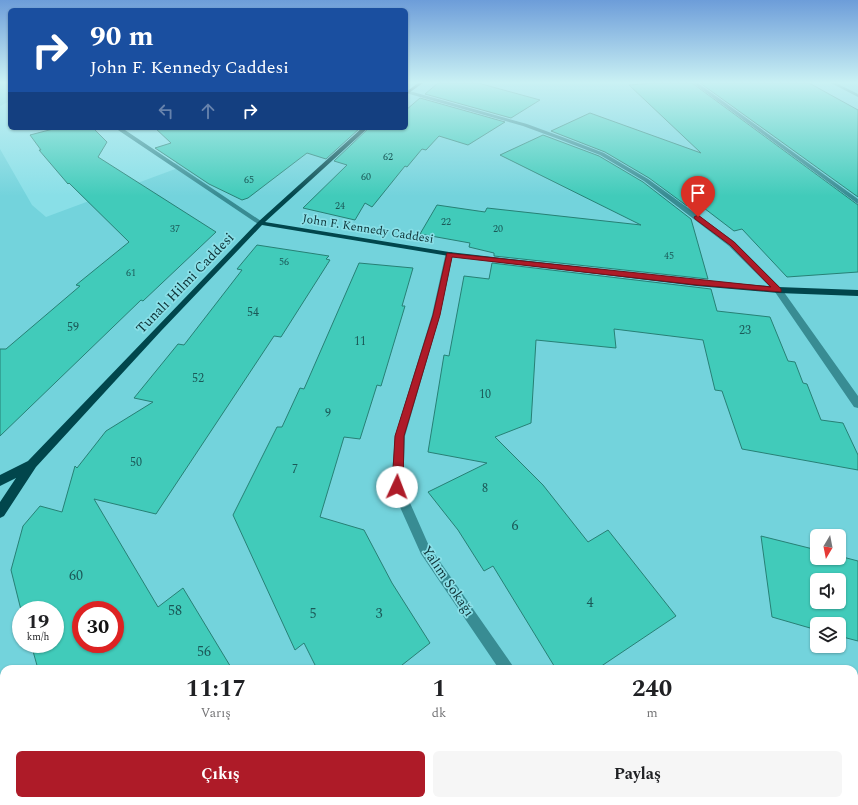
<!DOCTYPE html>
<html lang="tr">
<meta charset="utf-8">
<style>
body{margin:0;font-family:Spectral,serif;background:#f6f6f6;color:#202124;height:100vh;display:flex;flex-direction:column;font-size:15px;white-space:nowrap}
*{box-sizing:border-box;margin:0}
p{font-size:13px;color:#757577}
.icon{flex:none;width:22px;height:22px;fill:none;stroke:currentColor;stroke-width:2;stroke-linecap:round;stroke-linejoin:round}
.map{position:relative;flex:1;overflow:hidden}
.details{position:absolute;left:0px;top:665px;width:858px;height:140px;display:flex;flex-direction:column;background:#fff;border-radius:12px 12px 0 0;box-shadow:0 1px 3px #0004}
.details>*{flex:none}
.top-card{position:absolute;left:8px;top:8px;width:400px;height:122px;border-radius:6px;box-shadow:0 1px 3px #0004;background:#1a4fa0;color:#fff;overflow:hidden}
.needle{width:26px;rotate:190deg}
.buttons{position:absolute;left:810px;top:529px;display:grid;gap:8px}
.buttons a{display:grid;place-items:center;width:36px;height:36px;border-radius:6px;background:#fff;box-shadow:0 1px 3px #0004;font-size:20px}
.speed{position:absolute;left:12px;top:601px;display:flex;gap:8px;font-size:20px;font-weight:700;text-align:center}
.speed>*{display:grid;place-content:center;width:52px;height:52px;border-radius:50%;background:#fff;box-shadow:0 1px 3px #0004;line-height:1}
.speed small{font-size:10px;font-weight:400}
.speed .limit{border:6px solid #d22;background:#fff;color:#111}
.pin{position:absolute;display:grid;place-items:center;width:34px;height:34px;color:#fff;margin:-41px -17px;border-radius:50% 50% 50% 0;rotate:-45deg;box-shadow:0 0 4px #0007}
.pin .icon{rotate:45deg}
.me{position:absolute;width:44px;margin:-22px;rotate:2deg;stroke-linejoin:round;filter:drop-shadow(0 0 3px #0008)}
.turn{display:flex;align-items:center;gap:14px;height:84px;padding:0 16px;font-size:18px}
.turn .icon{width:52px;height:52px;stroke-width:2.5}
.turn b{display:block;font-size:28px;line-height:34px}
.lanes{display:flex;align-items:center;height:38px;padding:0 16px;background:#0003;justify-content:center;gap:20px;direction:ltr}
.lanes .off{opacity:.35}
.eta{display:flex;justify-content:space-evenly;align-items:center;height:68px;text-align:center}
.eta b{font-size:24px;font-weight:700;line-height:28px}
.cta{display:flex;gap:8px;margin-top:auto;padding:8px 16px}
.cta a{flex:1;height:46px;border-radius:6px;background:#ae1b28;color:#fff;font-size:16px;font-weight:700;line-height:46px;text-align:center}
.cta a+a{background:#f6f6f6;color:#202124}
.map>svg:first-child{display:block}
.built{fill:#73d3dc;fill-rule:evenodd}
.building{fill:#41cbba;stroke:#278075;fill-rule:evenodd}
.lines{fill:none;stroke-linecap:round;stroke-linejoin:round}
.minor{fill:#388c93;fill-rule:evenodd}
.major{fill:#01464c;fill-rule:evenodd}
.route{fill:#ae1b28;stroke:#71121a}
.labels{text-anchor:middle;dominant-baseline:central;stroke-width:3.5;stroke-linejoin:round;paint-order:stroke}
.far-number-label{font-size:10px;fill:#1b5958}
.far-street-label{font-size:12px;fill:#0e3337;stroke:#89dfe7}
.number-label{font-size:12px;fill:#1b5958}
.street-label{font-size:14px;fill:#0e3337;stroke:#89dfe7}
.near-number-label{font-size:14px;fill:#1b5958}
</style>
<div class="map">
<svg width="858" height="805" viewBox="0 0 858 805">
<rect width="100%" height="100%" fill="#89dfe7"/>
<path class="built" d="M0 83H10V101L0 106Z
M406 83H858V805H0V149L32 205 46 217 178 168 172 164 251 138 266 128H406ZM817 536H839V558H817ZM817 580H839V602H817ZM21 610H55V644H21ZM81 610H115V644H81ZM817 624H839V646H817ZM4 669H854V801H4Z"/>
<path class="building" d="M438 83H478L540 100 511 118 425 94Z
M654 83H692L858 205V272L787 277 742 229 734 231 683 192 687 206 649 178 605 152 551 131 590 113 701 153 629 85Z
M700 83H809L858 110V197Z
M420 98 505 122 468 145 439 136 426 150 422 149 407 167 405 166 372 207 365 203 355 220 303 208 347 165 334 161 369 128H406V110Z
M57 128H93L107 142 98 157 216 232 143 301 141 300 0 436V349H6L80 286 76 285 129 242 69 183 68 184 39 150H41L30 135Z
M155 128H360L326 159 307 153 248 198 242 200 209 184 155 148 171 143Z
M543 135 599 156 643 182 691 219 708 279 494 256V253L469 247 470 243 420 234 437 205 485 212 487 208 641 225 500 155Z
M257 245 329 256 326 259 330 260 281 337 274 336 156 514 94 499 158 607 183 588 232 669H38L31 644H55V610H21L11 570 23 526 40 506 62 512 75 466 77 468 106 431 153 402 134 398 178 344 184 345 242 270 237 269ZM81 610H115V644H81Z
M359 263 413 268 402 306H405L381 386 377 385 360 439 344 437 320 517 364 530 392 583 430 643 397 669H317L304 643 295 650 233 515 277 427H282L300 388 304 389Z
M492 263 711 289 717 311 770 317 788 361 795 362 803 383 807 384 821 420 843 423 858 455V470L742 449 722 391 715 390 703 340 614 329 616 348 536 340 531 423 495 437 543 485 588 542 608 530 676 616 597 669H556L493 566 484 571 458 530 428 492 487 463 428 452 444 355 449 356 464 276 489 279Z
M761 536 817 550V558H839V556L858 561V641L839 636V624H817V630L772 617ZM817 580H839V602H817Z"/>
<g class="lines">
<path class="minor" d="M693 83H698L858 199V204Z
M831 83H836L858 94V97Z
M406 90 527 124 565 138 604 153 648 179 735 242 781 288 858 396V408L854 407 775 292 729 246 644 181 600 155 561 140 523 126 406 93Z
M115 128H122L264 223 258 224Z
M446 252H452L453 254 440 315 405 436 403 487 429 546 515 669H499L421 554 391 487 395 436 432 315Z
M583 801H600L601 805H584Z"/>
<path class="major" d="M418 83H423L406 95V92Z
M362 128H368L265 222 449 252 697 280 778 287 858 290V296L778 293 697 286 449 256 262 225 161 331 36 467 4 516 0 518V502L16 478 0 486V475L28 461 258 222Z
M0 756 4 758V779L0 777Z
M12 801H29L30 805H13Z"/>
</g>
<linearGradient id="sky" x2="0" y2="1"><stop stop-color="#6d9dd9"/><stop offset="0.42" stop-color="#caf1f4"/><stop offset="1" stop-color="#caf1f4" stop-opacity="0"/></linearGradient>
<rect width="858" height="196" fill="url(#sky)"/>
<path class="route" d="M698 215 734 242 781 289V292L697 285 452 257 440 315 404 436 403 487 401 491 397 492 394 491 392 487 395 436 433 315 447 253 771 287 730 245 695 219 694 217Z"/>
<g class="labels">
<g class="far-number-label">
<text x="388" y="157">62</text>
<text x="366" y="177">60</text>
<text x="249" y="180">65</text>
<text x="340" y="206">24</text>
<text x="446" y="222">22</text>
<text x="175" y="229">37</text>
<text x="498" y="229">20</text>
<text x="669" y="256">45</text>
<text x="284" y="262">56</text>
<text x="131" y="273">61</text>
</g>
<g class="far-street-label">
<text transform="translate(368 229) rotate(9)">John F. Kennedy Caddesi</text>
</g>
<g class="number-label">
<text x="253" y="312">54</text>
<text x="73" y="327">59</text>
<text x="745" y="330">23</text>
<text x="360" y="341">11</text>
<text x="198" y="378">52</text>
<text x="485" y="394">10</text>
<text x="328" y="413">9</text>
<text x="136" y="462">50</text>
<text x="295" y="469">7</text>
<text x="485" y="488">8</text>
</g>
<g class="street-label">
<text transform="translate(185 283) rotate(-46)">Tunalı Hilmi Caddesi</text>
<text transform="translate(448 581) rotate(56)">Yalım Sokağı</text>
</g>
<g class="near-number-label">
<text x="515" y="525">6</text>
<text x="76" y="575">60</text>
<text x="590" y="602">4</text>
<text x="175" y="610">58</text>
<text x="313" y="613">5</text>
<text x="379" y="613">3</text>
<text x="204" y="651">56</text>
</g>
</g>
</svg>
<div class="buttons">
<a><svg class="needle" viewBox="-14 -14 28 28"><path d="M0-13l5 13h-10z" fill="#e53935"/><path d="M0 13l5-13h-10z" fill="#757577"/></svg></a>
<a><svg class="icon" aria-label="sound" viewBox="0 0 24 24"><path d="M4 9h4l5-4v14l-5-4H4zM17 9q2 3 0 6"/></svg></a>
<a><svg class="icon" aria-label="layers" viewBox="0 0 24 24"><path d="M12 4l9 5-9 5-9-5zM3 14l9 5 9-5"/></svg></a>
</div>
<div class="speed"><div>19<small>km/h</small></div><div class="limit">30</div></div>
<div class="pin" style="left:698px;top:217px;background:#d93025"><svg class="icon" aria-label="arrive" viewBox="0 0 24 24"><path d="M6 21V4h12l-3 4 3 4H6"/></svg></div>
<svg class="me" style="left:397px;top:487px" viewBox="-20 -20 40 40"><circle r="19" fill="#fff"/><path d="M0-13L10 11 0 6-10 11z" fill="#ae1b28"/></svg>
<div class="top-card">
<div class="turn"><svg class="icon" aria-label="right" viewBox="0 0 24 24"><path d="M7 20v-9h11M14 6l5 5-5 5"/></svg><div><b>90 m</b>John F. Kennedy Caddesi</div></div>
<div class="lanes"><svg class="icon off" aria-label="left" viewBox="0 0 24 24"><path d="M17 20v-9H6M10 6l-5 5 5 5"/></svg><svg class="icon off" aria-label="ahead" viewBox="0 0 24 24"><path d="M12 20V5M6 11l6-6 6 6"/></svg><svg class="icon" aria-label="right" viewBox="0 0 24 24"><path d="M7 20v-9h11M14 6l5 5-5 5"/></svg></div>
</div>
<section class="details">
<div class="eta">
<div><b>11:17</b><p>Varış</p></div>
<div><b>1</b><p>dk</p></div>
<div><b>240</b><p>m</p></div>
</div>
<div class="cta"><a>Çıkış</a><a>Paylaş</a></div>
</section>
</div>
